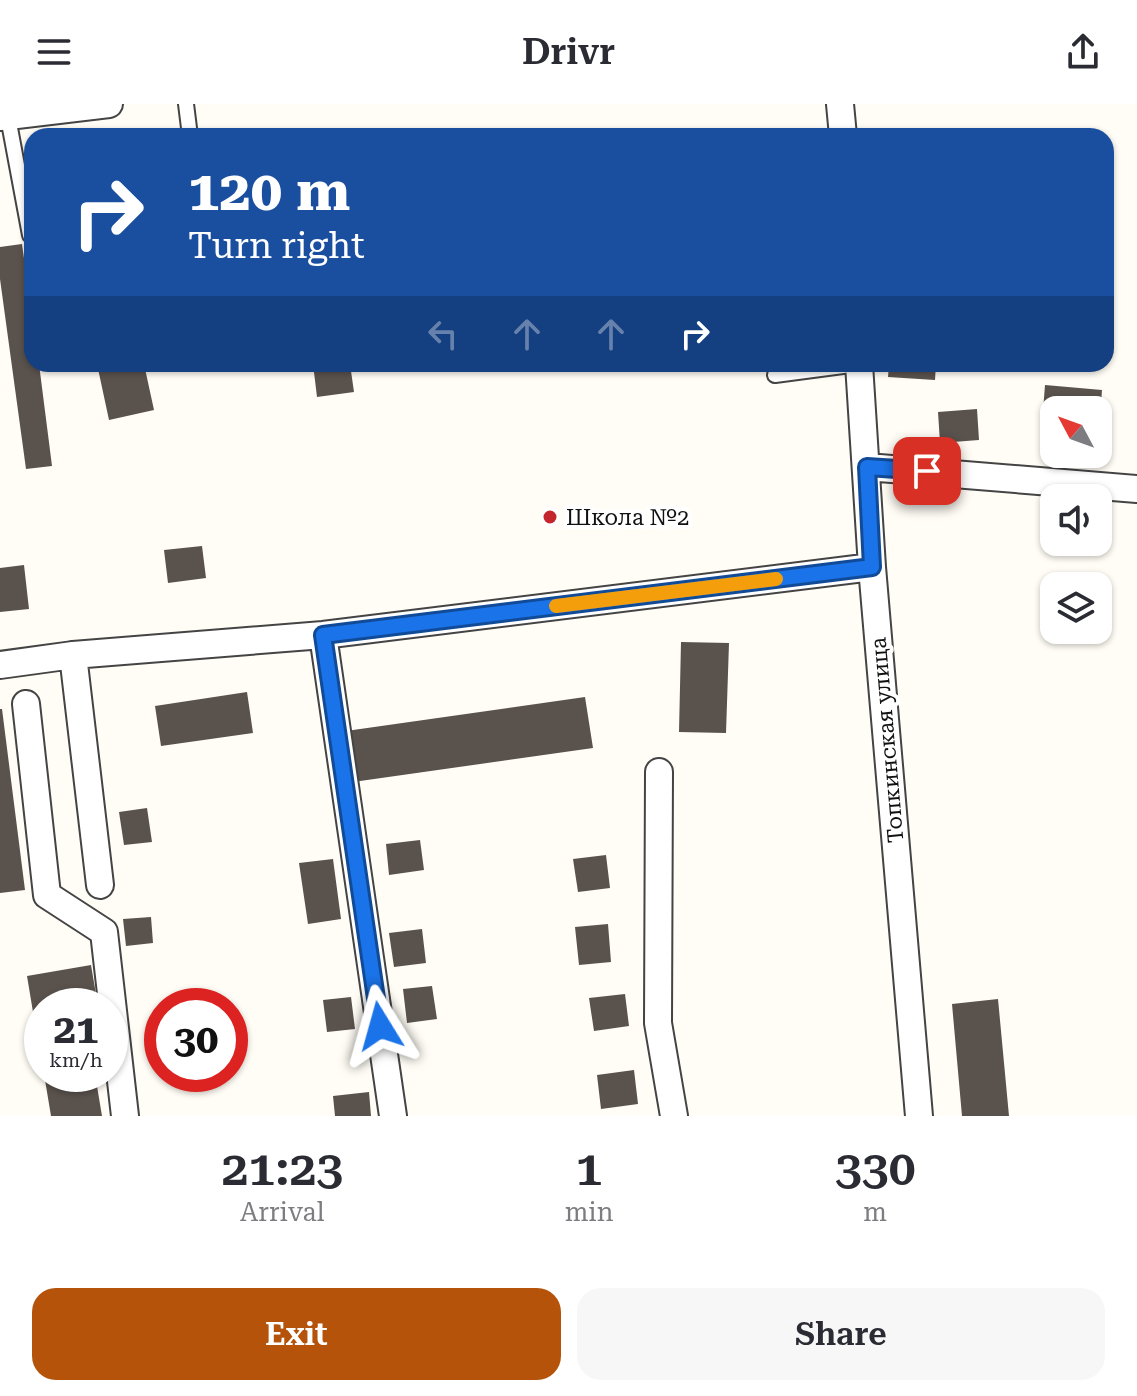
<!DOCTYPE html>
<meta charset="utf-8">
<style>
body{margin:0;font-family:"Roboto Serif",serif;background:#f7f7f7;color:#2b2b33;height:100vh;display:flex;flex-direction:column;font-size:30px;white-space:nowrap}
*{box-sizing:border-box;margin:0}
p{font-size:26px;color:#7c7c81}
.icon{flex:none;width:44px;height:44px;fill:none;stroke:currentColor;stroke-width:2;stroke-linecap:round;stroke-linejoin:round}
.map{position:relative;height:1012px;overflow:hidden}
.sheet{display:flex;flex-direction:column;background:#fff;flex:1}
.sheet>*{flex:none}
.hud{position:absolute;left:24px;top:24px;width:1090px;height:244px;border-radius:24px;box-shadow:0 2px 6px #0004;background:#1a4fa0;color:#fff;overflow:hidden}
.needle{width:52px;rotate:311deg}
.tools{position:absolute;left:1040px;top:292px;display:grid;gap:16px}
.tools a{display:grid;place-items:center;width:72px;height:72px;border-radius:16px;background:#fff;box-shadow:0 2px 6px #0004;font-size:40px}
.speed{position:absolute;left:24px;top:884px;display:flex;gap:16px;font-size:40px;font-weight:700;text-align:center}
.speed>*{display:grid;place-content:center;width:104px;height:104px;border-radius:50%;background:#fff;box-shadow:0 2px 6px #0004;line-height:1}
.speed small{font-size:20px;font-weight:400}
.speed .limit{border:12px solid #d22;background:#fff;color:#111}
.pin{position:absolute;display:grid;place-items:center;width:68px;height:68px;color:#fff;margin:-34px;border-radius:16px;box-shadow:0 4px 12px #0006}
.me{position:absolute;width:88px;margin:-44px;rotate:352deg;stroke-linejoin:round;filter:drop-shadow(0 0 6px #0008)}
.turn{display:flex;align-items:center;gap:28px;height:168px;padding:0 32px;font-size:36px}
.turn .icon{width:104px;height:104px;stroke-width:2.5}
.turn b{display:block;font-size:56px;line-height:68px}
.lanes{display:flex;align-items:center;height:76px;padding:0 32px;background:#0003;justify-content:center;gap:40px;direction:ltr}
.lanes .off{opacity:.35}
.eta{display:flex;justify-content:space-evenly;align-items:center;height:136px;text-align:center}
.eta b{font-size:48px;font-weight:600;line-height:56px}
.button{display:flex;gap:16px;margin-top:auto;padding:16px 32px}
.button a{flex:1;height:92px;border-radius:24px;background:#b45309;color:#fff;font-size:32px;font-weight:600;line-height:92px;text-align:center}
.button a+a{background:#f7f7f7;color:#2b2b33}
header{display:flex;justify-content:space-between;align-items:center;height:104px;padding:0 32px;background:#fff;font-size:36px;font-weight:600}
.map>svg:first-child{display:block}
.building{fill:#5a524d}
.lines{fill:none;stroke-linecap:round;stroke-linejoin:round}
.lane-casing{stroke:#444;stroke-width:18}
.street-casing{stroke:#444;stroke-width:30}
.lane{stroke:#fff;stroke-width:14}
.street{stroke:#fff;stroke-width:26}
.route-casing{stroke:#114b97;stroke-width:20}
.route{stroke:#1a73e8;stroke-width:14}
.slow{stroke:#f59e0b;stroke-width:14}
.poi-dot{fill:#c4262e;stroke:#fff;stroke-width:3}
.labels{text-anchor:middle;dominant-baseline:central;stroke-width:8;stroke-linejoin:round;paint-order:stroke}
.poi-label{font-size:22px;fill:#111;stroke:#fff;text-anchor:start}
.street-label{font-size:22px;fill:#111;stroke:#fff}
</style>
<header><svg class="icon" aria-label="menu" viewBox="0 0 24 24"><path d="M4 6h16M4 12h16M4 18h16"/></svg>Drivr<svg class="icon" aria-label="share" viewBox="0 0 24 24"><path d="M12 15V3M7 8l5-5 5 5M5 13v7h14v-7"/></svg></header>
<div class="map">
<svg width="1137" height="1012" viewBox="0 0 1137 1012">
<rect width="100%" height="100%" fill="#fffdf5"/>
<path class="building" d="M22 140 32 211V260H39L52 362 26 365 0 175V143Z
M97 260H144L154 306 109 316Z
M313 260H350L354 288 317 293Z
M889 260H936L935 276 888 273Z
M1045 281 1102 286 1100 313 1098 312V306H1054V347L1040 346Z
M977 305 979 336 940 339 938 308Z
M202 442 206 474 168 479 164 446Z
M24 461 29 505 0 508V464Z
M681 538 729 539 726 629 679 628Z
M247 588 253 629 161 642 155 602Z
M585 593 593 644 353 678 346 627Z
M0 605H2L25 786 0 789Z
M147 704 152 738 124 741 119 708Z
M420 736 424 766 389 771 386 740Z
M606 751 610 784 578 788 573 755Z
M333 755 341 815 308 820 299 759Z
M151 813 153 839 126 842 123 815Z
M608 820 611 858 579 861 575 823Z
M422 825 426 859 394 863 389 829Z
M91 861 98 902H42V950H40L27 872Z
M432 882 437 915 407 919 403 885Z
M625 890 629 922 594 927 589 894Z
M351 893 355 925 327 928 323 896Z
M998 895 1009 1012H962L952 900Z
M634 966 638 1000 601 1005 597 971Z
M44 970H95L102 1012H51Z
M369 988 371 1012H335L333 992Z"/>
<g class="lines">
<g class="lane-casing">
<path id="lane" d="M186 0 190 32
M7 8 30 131H32
M775 271 858 260"/>
</g>
<g class="street-casing">
<path id="street" d="M840 0 843 32
M0 13 109 0
M859 260 872 463 919 1012
M867 363 1137 385
M323 531 393 1012
M73 551 100 781
M0 561 73 551 323 531 872 463
M26 600 47 791 104 828 125 1012
M659 668 658 919 674 1012"/>
</g>
<use href="#lane" class="lane"/>
<use href="#street" class="street"/>
</g>
<g class="lines">
<g class="route-casing">
<path id="route" d="M380 922 323 531 872 463 867 363 927 367"/>
</g>
<use href="#route" class="route"/>
<path class="slow" d="M556 502 776 475"/>
</g>
<circle class="poi-dot" cx="550" cy="413" r="8"/>
<g class="labels">
<g class="poi-label">
<text x="566" y="413">Школа №2</text>
</g>
<g class="street-label">
<text transform="translate(887 636) rotate(-95)">Топкинская улица</text>
</g>
</g>
</svg>
<div class="tools">
<a><svg class="needle" viewBox="-14 -14 28 28"><path d="M0-13l5 13h-10z" fill="#e53935"/><path d="M0 13l5-13h-10z" fill="#7c7c81"/></svg></a>
<a><svg class="icon" aria-label="sound" viewBox="0 0 24 24"><path d="M4 9h4l5-4v14l-5-4H4zM17 9q2 3 0 6"/></svg></a>
<a><svg class="icon" aria-label="layers" viewBox="0 0 24 24"><path d="M12 4l9 5-9 5-9-5zM3 14l9 5 9-5"/></svg></a>
</div>
<div class="speed"><div>21<small>km/h</small></div><div class="limit">30</div></div>
<div class="pin" style="left:927px;top:367px;background:#d93025"><svg class="icon" aria-label="arrive" viewBox="0 0 24 24"><path d="M6 21V4h12l-3 4 3 4H6"/></svg></div>
<svg class="me" style="left:380px;top:922px" viewBox="-20 -20 40 40"><path d="M0-17L14 15 0 8-14 15z" fill="#1a73e8" stroke="#fff" stroke-width="4"/></svg>
<div class="hud">
<div class="turn"><svg class="icon" aria-label="right" viewBox="0 0 24 24"><path d="M7 20v-9h11M14 6l5 5-5 5"/></svg><div><b>120 m</b>Turn right</div></div>
<div class="lanes"><svg class="icon off" aria-label="left" viewBox="0 0 24 24"><path d="M17 20v-9H6M10 6l-5 5 5 5"/></svg><svg class="icon off" aria-label="ahead" viewBox="0 0 24 24"><path d="M12 20V5M6 11l6-6 6 6"/></svg><svg class="icon off" aria-label="ahead" viewBox="0 0 24 24"><path d="M12 20V5M6 11l6-6 6 6"/></svg><svg class="icon" aria-label="right" viewBox="0 0 24 24"><path d="M7 20v-9h11M14 6l5 5-5 5"/></svg></div>
</div>
</div>
<section class="sheet">
<div class="eta">
<div><b>21:23</b><p>Arrival</p></div>
<div><b>1</b><p>min</p></div>
<div><b>330</b><p>m</p></div>
</div>
<div class="button"><a>Exit</a><a>Share</a></div>
</section>
